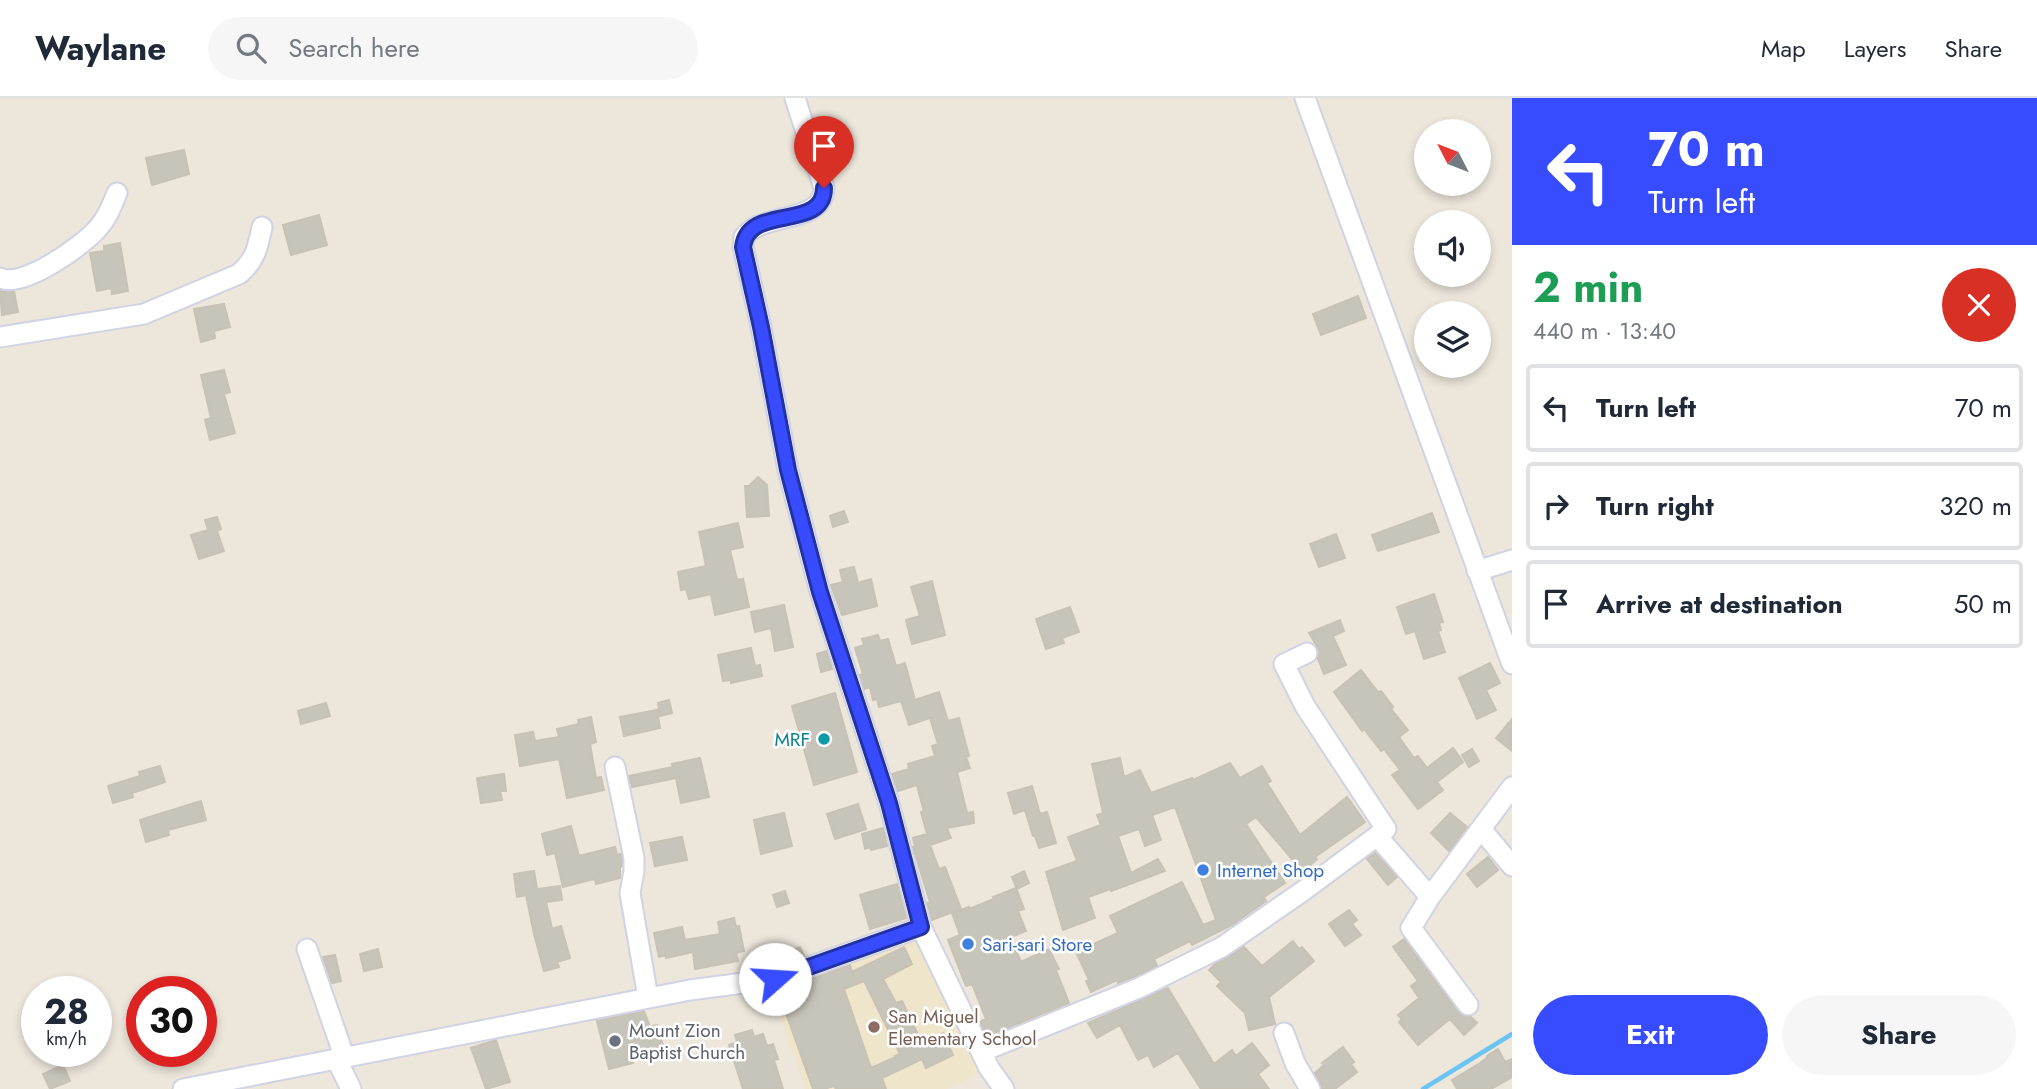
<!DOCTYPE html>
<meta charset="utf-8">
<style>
body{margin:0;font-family:Jost,sans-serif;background:#f6f6f7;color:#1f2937;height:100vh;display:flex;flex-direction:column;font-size:26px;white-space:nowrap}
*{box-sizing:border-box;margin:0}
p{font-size:23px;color:#747a83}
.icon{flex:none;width:38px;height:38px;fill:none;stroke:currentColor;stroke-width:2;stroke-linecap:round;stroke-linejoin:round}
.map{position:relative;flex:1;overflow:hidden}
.drawer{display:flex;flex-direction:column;background:#fff;width:525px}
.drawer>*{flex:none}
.guide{background:#364cfe;color:#fff;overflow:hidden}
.needle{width:46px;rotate:312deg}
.tools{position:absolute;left:1414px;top:21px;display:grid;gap:14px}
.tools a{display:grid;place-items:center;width:77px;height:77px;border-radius:50%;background:#fff;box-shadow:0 4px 10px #0003;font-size:35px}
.speed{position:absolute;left:21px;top:878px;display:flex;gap:14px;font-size:35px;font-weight:700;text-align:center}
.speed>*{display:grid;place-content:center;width:91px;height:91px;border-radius:50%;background:#fff;box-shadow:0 4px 10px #0003;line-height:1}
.speed small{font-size:18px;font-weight:400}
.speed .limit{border:10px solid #d22;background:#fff;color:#111}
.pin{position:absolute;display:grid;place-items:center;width:60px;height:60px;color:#fff;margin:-72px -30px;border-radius:50% 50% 50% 0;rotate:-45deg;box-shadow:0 0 7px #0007}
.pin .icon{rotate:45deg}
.me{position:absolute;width:77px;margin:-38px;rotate:71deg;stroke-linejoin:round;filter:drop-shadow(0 0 5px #0008)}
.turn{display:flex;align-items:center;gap:24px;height:147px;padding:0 21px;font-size:32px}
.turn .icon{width:91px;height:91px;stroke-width:2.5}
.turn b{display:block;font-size:49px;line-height:60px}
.round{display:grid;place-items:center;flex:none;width:74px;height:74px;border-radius:37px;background:#f6f6f7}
.headline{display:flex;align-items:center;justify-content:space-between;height:119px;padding:0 21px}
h1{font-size:42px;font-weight:700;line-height:52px;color:#1e9e55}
.button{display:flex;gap:14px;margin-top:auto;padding:14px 21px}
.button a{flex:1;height:80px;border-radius:42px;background:#364cfe;color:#fff;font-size:28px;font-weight:700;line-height:80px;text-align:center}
.button a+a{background:#f6f6f7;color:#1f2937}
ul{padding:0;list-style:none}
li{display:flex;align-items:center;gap:21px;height:88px;margin:0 14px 10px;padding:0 7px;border:4px solid #e0e1e3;border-radius:7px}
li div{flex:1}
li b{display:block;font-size:26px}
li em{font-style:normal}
header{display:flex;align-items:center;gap:42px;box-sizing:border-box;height:98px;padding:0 35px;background:#fff;border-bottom:2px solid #e0e1e3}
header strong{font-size:33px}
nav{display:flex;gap:38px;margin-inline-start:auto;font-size:24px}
.search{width:490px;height:63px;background:#f6f6f7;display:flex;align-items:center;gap:18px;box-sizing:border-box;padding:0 24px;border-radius:38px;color:#747a83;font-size:26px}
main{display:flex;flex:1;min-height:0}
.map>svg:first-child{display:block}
.education{fill:#efe5ca}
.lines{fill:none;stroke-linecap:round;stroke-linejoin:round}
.stream{stroke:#6bc4f2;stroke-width:4.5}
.building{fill:#c7c4ba;stroke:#c8c2b5;stroke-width:2;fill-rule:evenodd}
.minor-casing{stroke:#d0d3e3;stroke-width:23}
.minor{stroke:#fff;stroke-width:19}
.route-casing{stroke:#2331a5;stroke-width:18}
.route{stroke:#364cfe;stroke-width:12}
.culture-dot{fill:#0f9aa8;stroke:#fff;stroke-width:2.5}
.shop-dot{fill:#3f7fe0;stroke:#fff;stroke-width:2.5}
.education-dot{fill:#8d6e63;stroke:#fff;stroke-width:2.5}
.worship-dot{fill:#6b7280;stroke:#fff;stroke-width:2.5}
.labels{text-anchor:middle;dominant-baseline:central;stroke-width:5;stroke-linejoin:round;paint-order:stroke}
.culture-label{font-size:19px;fill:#0d838f;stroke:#fff;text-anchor:end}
.shop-label{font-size:19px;fill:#366cbe;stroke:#fff;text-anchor:start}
.education-label{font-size:19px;fill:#785e54;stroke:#fff;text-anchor:start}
.worship-label{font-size:19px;fill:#5b616d;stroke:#fff;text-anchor:start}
</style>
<header>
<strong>Waylane</strong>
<div class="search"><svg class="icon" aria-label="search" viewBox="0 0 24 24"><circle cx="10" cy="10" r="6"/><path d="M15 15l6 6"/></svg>Search here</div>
<nav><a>Map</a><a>Layers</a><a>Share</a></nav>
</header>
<main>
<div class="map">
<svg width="1512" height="991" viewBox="0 0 1512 991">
<rect width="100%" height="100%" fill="#ece6db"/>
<path class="education" d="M918 834 985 972 946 991H806L768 887Z"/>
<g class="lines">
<path class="stream" d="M1423 991 1512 936"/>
</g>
<path class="building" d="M184 52 189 76 152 87 146 60Z
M319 117 327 147 291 157 283 127Z
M120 145 128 193 112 196 111 190 97 193 90 155 104 153V148Z
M0 193H14L18 214 2 217Z
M1358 198 1366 220 1321 237 1313 216Z
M224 206 230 229 214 233 215 240 201 244 194 211Z
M224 272 230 294 224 296 235 335 210 342 205 322 211 320 201 277Z
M758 379 767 387 769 418 747 419 745 388H749Z
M844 413 848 424 833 429 830 418Z
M1432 415 1439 434 1378 453 1372 437Z
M217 419 221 431 217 433 224 453 199 461 191 437 208 432 205 422Z
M738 425 743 449 730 452 737 482 743 481 749 509 715 517 711 496 689 501 686 491 681 492 678 474 706 468 699 434Z
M1336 436 1345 460 1319 469 1310 446Z
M854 469 858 485 871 481 877 508 842 517 831 487 843 484 840 472Z
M932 483 945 537 912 546 906 522 920 518 911 489Z
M1434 496 1443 524 1439 525 1441 532 1438 533 1445 554 1424 561 1415 533 1406 536 1397 509Z
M784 507 793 549 775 553 771 530 755 534 751 514Z
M1070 509 1079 534 1062 540 1064 545 1046 551 1036 521Z
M1340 522 1344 533 1333 538 1346 567 1324 576 1318 561V550L1309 535Z
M878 537 880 543 888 541 896 568 905 565 915 602 939 594 948 623 959 620 969 658 966 659 970 670 957 674 967 715 973 714 974 725 947 730 951 740 930 747 939 771 945 769 961 811 932 822 927 805 930 804 913 749 915 748 913 740 927 736 921 714H924L917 687 898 693 892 676 909 671 908 666 935 658 932 648 938 646 930 620 909 627 901 603 879 609 877 601 873 602 870 589 864 591 860 577 863 576 855 550 864 547 862 541Z
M751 550 755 568 760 567 762 578 731 585V582L723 583 718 557Z
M827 553 832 571 821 574 817 556Z
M1490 565 1500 585 1486 592 1496 612 1477 621 1459 580Z
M1361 572 1378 594 1381 593 1393 609 1391 611 1408 632 1399 639 1414 660 1418 658 1427 670 1453 650 1463 664 1437 684 1443 692 1418 711 1392 677 1400 672 1384 651 1381 653 1364 631 1362 633 1334 594Z
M835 595 857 674 814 687 792 608Z
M669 602 672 615 660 618 658 605Z
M326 605 330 618 301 626 298 613Z
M657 612 660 630 624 638 620 619Z
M591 619 596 644 590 646 596 680 601 679 604 692 567 700 559 661 520 668 515 637 533 634 535 643 559 639 557 631 579 626 578 622Z
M1512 621V653L1496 640Z
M1472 651 1479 663 1469 669 1462 657Z
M700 660 709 699 681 705 676 680 632 689 629 678 673 669 672 666Z
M1120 660 1124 679 1140 672 1151 695 1192 680 1193 682 1230 665 1240 680 1262 668 1271 683 1267 685 1300 737 1347 699 1365 724 1315 759 1317 761 1303 774 1256 719 1246 726 1285 785 1264 799 1266 803 1232 827 1192 847 1190 843 1154 861 1157 868 1134 879 1118 885 1117 882 1091 894 1086 883 1089 882 1076 854 1118 835 1110 818 1182 784 1203 827 1216 822 1175 709 1152 717 1161 742 1145 748 1139 731 1118 738 1131 775 1158 761 1165 773 1111 793V791L1088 799 1095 820 1063 832 1046 774 1077 763 1068 739 1101 727 1097 717 1103 715 1092 666Z
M160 668 165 684 132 695 133 699 113 705 108 688 140 678 139 674Z
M504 676 506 693H500L502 702 481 705 477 680Z
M1032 688 1040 716 1047 714 1056 745 1039 750 1035 738H1033L1025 712 1014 716 1008 695Z
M201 703 206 722 168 732 169 737 146 744 140 722Z
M858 706 866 731 835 741 827 716Z
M784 715 792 748 761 756 754 722Z
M1450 715 1467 729 1449 753 1431 735Z
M571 728 579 758 615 749 617 757 621 756 622 761V768L620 769V780L596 786 595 781 590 782 563 789 555 755 547 757 542 736Z
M883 730 887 748 871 752 870 749 865 751 862 736Z
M682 739 687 762 655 768 650 745Z
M1375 755 1397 779 1388 787 1367 761Z
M1488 759 1498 772 1477 789 1467 776Z
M534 773 537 791 560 788 562 802 546 804 552 831 561 828 570 860 557 864 559 869 544 873 534 836 526 797 517 799 514 776Z
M1024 773 1029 785 1017 791 1012 779Z
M897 786 906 820 870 831 860 797Z
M1016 790 1024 811 1018 813 1026 833 1011 839 1021 864 1049 851 1059 871 1056 872 1069 905 987 938 980 924 986 921 972 886 966 888 948 842 960 837 952 815 969 809V811L994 801 993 799Z
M785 793 789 805 777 809 773 797Z
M1349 812 1357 822 1352 826 1361 837 1345 848 1329 826Z
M734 820 736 829 739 828 744 853 736 855 738 863 695 871 693 854 666 860 665 857 659 859 654 835 682 829 685 842 720 836 718 824Z
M1404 841 1458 914 1464 918 1471 919 1477 925 1464 937 1450 921 1418 947 1399 924 1402 921 1398 917 1419 900 1411 888 1418 883 1393 849Z
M1293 843 1299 851 1302 849 1314 863 1269 899 1275 926 1249 932 1245 915 1217 888 1221 884 1209 872 1215 866 1244 849 1262 868Z
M800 849 804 858 789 863 785 855Z
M904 849 912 866 883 881 896 905 902 903 922 945 943 935 953 957 926 970 922 961 882 980 886 991H836L834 988 824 991H813L782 904 751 907 750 897 779 893 850 867 852 874ZM864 883 900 956 895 958 896 959 871 970 844 891Z
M378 851 382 869 364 873 360 856Z
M335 857 341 883 332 885 323 859Z
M1168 890 1214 966 1232 952 1236 958 1252 945 1269 967 1258 976 1269 991H1201L1178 955 1154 969 1148 957 1138 962 1120 927 1097 940 1088 925Z
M644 913 650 929 657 927 663 948 631 956 633 965 609 971 597 923Z
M752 932 754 939 763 936 767 948 773 946 778 961 774 962 783 991H743L729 947 737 944 735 937Z
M496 942 510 984 486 991 471 950Z
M1343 949 1354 964 1351 966 1357 974 1335 991H1322L1315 975 1324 967 1322 965Z
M1498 951 1505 964 1512 961V979L1491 991H1457L1452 982 1480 965 1488 959 1487 958Z
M63 967 70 983 50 991 43 976Z"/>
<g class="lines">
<g class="minor-casing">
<path id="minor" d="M795 0 824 90C823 127 763 113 744 139L743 149 761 229 788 372 820 494 889 705 921 829
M1305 0 1512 566
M0 180C23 191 84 147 99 129 108 119 112 107 117 95
M0 239 144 216 239 176C255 163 258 149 262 129
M1477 473 1512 462
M1307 555 1284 566 1305 608 1386 731 1377 738
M615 669 634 760V773L630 795 648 900
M1481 731 1512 768
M1430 799 1411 830 1468 907
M307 851 344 958
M1284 935 1295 965 1310 991
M981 954 1139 890 1222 849 1303 793 1377 738 1430 799 1512 689
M336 960 351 991
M183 991 690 892 775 881 921 829 989 970 1004 991"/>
</g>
<use href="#minor" class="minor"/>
</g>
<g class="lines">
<g class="route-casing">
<path id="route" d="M775 881 921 829 889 705 820 494 788 372 761 229 743 149C748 105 824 134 824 90"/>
</g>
<use href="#route" class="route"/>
</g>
<circle class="culture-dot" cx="824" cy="641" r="7"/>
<g class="shop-dot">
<circle cx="1203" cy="772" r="7"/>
<circle cx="968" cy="846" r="7"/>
</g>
<circle class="education-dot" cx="874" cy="929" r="7"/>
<circle class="worship-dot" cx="615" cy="943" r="7"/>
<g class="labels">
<g class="culture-label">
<text x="810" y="641">MRF</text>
</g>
<g class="shop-label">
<text x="1217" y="772">Internet Shop</text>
<text x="982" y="846">Sari-sari Store</text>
</g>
<g class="education-label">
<text x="888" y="918">San Miguel<tspan x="888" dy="22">Elementary School</tspan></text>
</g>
<g class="worship-label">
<text x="629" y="932">Mount Zion<tspan x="629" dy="22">Baptist Church</tspan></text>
</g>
</g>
</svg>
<div class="tools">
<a><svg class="needle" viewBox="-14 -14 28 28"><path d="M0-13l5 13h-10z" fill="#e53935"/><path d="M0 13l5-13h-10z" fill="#747a83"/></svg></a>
<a><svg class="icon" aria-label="sound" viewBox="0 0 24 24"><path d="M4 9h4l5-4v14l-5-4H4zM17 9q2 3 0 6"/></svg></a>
<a><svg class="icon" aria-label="layers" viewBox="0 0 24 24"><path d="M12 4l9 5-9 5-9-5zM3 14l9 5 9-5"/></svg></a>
</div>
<div class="speed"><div>28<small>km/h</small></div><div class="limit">30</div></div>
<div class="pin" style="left:824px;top:90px;background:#d93025"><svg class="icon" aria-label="arrive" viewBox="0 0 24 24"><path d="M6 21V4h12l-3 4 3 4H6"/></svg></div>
<svg class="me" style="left:775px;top:881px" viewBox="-20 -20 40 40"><circle r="19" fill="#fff"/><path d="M0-13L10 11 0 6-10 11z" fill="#364cfe"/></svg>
</div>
<section class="drawer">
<div class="guide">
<div class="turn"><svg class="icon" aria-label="left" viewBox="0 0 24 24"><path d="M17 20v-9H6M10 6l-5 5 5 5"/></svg><div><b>70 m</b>Turn left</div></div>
</div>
<div class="headline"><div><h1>2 min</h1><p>440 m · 13:40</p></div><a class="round" style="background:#d93025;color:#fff"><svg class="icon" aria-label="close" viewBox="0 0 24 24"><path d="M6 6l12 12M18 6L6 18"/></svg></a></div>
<ul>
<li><svg class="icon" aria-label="left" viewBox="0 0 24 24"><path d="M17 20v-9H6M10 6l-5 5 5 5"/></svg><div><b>Turn left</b></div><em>70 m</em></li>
<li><svg class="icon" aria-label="right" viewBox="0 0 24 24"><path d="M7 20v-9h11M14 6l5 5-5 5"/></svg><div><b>Turn right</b></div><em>320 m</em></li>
<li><svg class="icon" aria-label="arrive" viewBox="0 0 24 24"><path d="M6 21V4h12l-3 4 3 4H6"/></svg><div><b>Arrive at destination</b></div><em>50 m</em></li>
</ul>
<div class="button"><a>Exit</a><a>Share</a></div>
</section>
</main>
